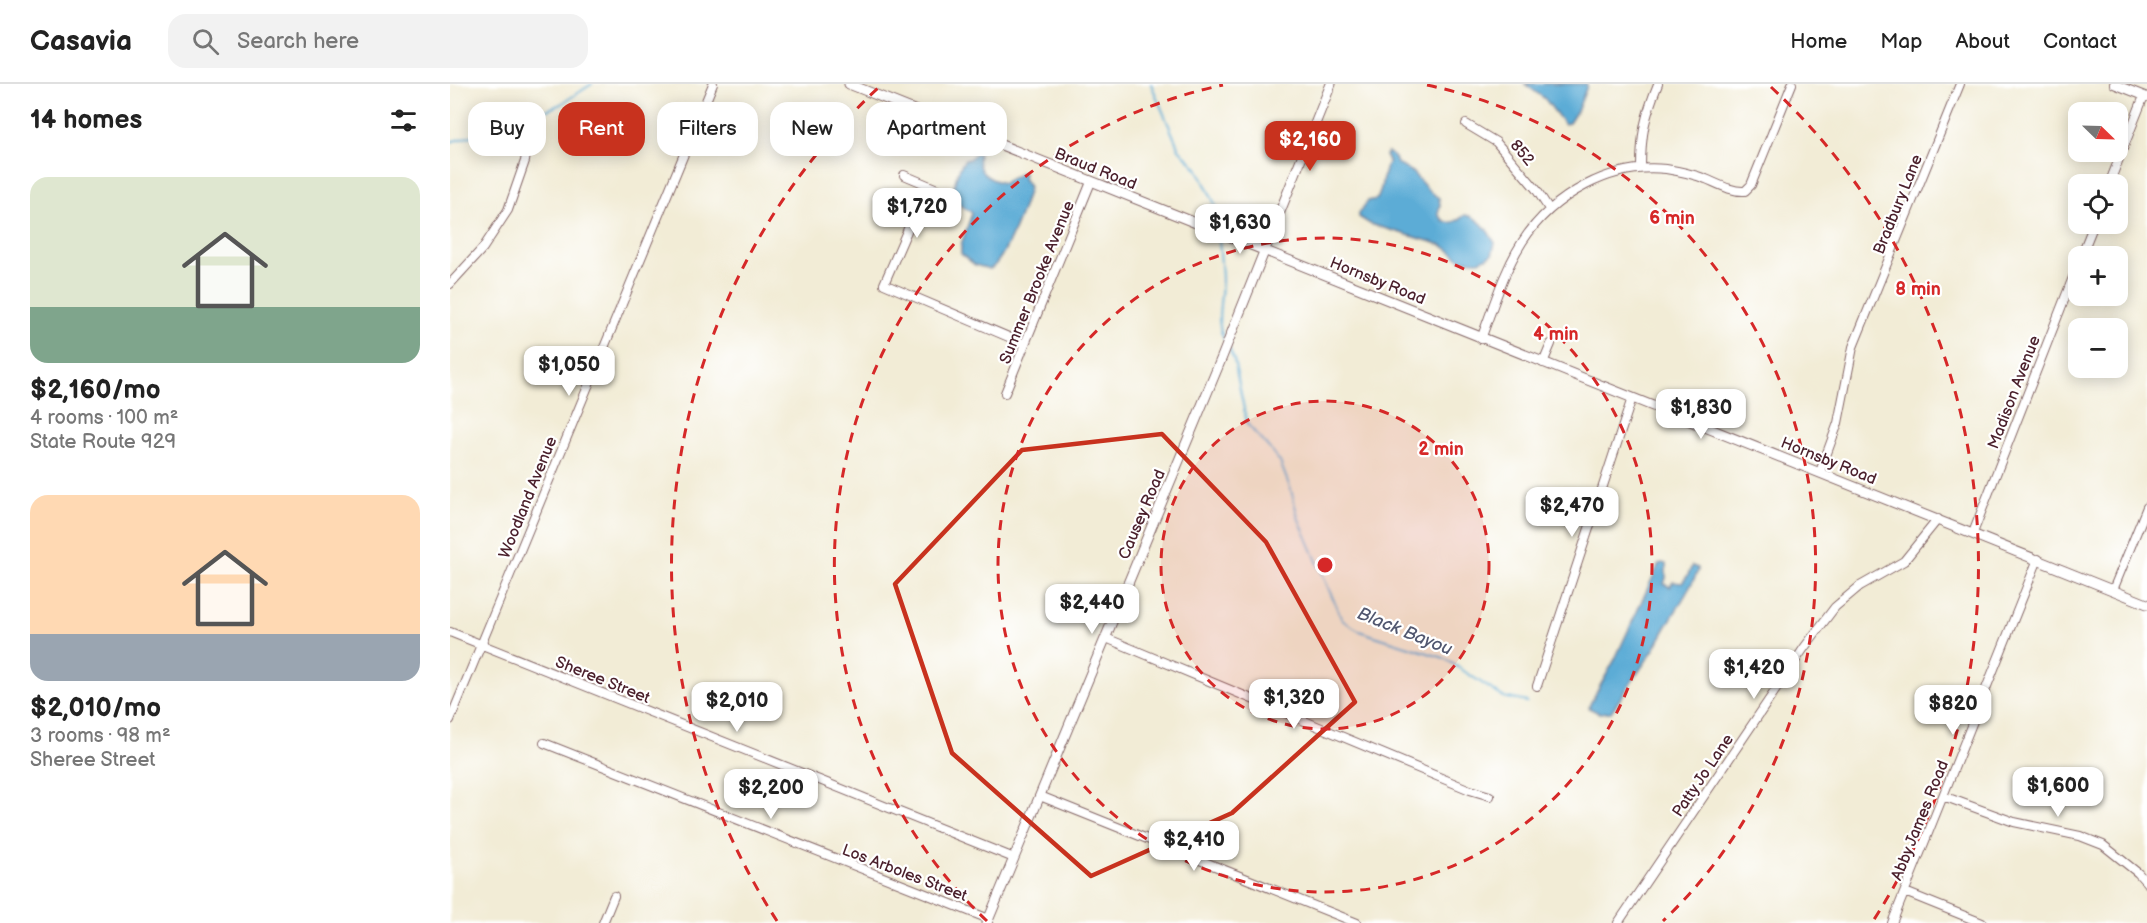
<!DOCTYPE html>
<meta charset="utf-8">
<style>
body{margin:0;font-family:"Balsamiq Sans",sans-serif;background:#f2f2f2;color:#222;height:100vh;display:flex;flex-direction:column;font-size:22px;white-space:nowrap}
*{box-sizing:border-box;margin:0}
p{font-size:20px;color:#767676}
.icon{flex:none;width:33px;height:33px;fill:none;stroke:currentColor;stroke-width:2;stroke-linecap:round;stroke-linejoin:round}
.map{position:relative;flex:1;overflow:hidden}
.panel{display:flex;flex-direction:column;background:#fff;width:450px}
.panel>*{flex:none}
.banner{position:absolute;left:18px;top:18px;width:570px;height:54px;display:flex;gap:12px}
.needle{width:39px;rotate:113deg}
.tools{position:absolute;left:1618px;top:18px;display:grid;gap:12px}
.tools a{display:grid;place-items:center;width:60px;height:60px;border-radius:12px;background:#fff;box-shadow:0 3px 15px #0003;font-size:30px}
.price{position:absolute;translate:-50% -51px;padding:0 14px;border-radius:12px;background:#fff;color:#222;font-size:20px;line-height:39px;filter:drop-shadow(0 2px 3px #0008)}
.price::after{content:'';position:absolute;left:50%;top:36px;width:18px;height:14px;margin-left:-9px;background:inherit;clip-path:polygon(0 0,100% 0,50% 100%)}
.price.active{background:#c8321e;color:#fff}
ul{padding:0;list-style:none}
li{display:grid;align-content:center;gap:12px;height:318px;padding:0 30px}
li span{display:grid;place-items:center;height:186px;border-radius:18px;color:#555}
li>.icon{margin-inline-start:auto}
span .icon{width:108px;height:108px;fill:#fffc;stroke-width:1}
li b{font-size:26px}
h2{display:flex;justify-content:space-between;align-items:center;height:72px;padding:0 30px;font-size:26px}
.pill{padding:0 21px;border-radius:18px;background:#fff;box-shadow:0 3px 15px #0003;font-size:21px;line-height:54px}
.pill.active{background:#c8321e;color:#fff}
header{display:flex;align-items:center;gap:36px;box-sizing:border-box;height:84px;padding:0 30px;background:#fff;border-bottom:2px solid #e0e0e0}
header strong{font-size:28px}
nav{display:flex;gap:33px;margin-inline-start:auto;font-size:21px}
.search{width:420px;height:54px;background:#f2f2f2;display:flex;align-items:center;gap:15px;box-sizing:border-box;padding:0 21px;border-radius:18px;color:#767676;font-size:22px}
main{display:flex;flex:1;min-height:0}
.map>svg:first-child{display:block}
.water{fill:#5cacd6;stroke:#536680;stroke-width:1.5}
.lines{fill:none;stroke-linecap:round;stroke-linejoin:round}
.stream{stroke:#5cacd6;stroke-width:2}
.minor-casing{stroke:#856767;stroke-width:10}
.tertiary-casing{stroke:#856767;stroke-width:11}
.minor{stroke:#fff;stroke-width:8}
.tertiary{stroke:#fff;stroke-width:9}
.marked{fill:none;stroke:#c8321e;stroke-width:4.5;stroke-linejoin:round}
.ring{fill:none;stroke:#d62828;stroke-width:3;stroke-dasharray:10 8}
.labels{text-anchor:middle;stroke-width:4.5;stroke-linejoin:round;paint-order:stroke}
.street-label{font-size:16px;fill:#4a1f2b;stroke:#fff}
.water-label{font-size:18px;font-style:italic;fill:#51576f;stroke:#fff}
.centre{fill:#d62828;stroke:#fff;stroke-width:3}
.ring-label{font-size:18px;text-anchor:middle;font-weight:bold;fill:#d62828;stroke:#fff;stroke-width:4.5;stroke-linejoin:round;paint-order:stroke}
</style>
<header>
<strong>Casavia</strong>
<div class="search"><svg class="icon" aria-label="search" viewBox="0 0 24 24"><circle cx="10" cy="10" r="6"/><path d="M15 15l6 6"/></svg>Search here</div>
<nav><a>Home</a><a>Map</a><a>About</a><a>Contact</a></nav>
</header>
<main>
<section class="panel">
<h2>14 homes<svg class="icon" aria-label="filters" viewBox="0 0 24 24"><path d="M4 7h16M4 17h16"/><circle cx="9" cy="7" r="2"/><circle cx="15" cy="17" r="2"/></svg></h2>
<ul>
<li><span style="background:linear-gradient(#dfe7d0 70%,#7fa58c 0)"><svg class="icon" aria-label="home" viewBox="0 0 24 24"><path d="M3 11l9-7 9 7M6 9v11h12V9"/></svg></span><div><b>$2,160/mo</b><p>4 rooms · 100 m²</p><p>State Route 929</p></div></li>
<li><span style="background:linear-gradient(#ffd9b3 75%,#9aa5b1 0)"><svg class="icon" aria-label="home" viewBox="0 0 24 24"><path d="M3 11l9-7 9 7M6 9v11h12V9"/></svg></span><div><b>$2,010/mo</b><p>3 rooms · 98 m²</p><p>Sheree Street</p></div></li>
</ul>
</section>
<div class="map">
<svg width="1697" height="839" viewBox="0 0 1697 839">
<rect width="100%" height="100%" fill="#fff"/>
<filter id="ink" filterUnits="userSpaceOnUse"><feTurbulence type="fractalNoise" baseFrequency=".0167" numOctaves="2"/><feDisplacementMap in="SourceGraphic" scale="12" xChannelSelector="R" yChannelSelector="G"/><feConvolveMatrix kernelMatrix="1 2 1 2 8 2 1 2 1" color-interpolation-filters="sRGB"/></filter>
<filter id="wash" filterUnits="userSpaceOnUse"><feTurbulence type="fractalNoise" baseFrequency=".008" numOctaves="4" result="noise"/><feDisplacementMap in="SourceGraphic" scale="24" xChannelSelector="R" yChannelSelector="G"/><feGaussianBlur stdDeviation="1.35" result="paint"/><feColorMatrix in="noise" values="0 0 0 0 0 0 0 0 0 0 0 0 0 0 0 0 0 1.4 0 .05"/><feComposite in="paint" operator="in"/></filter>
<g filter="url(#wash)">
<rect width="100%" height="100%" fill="#f2ecd6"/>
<path class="water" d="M1075,0H1137V2L1128,25L1119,39L1114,40L1095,15Z
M938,68L945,74L947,80L962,88L980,108L989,114L990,121L988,130C996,143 1005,139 1015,131C1031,134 1037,146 1045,159L1042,171L1029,177L1012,176L992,161L920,140L909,133V129L918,117L927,115C934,104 931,87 939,78L935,72Z
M526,69L529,70C525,88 539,96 554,99C559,93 565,94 571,88L574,89L573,94L579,103C575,120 555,177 540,185L525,181L511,170V161L522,129C517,125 509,122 506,117C499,109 509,82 515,76L519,75Z
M1212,479L1216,480V494L1214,500L1220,503L1223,498L1232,499L1238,491L1242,482L1248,484V487C1236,514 1217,538 1205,564L1161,628L1149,629L1139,624L1140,620L1165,575L1209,480Z"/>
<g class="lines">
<path class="stream" d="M701,0L729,65L747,84L769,128V144
M0,58L42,46L97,26L111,20L142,0
M769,150C769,166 772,181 772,197C772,217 764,238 775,257
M779,264L784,276L797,340L819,364L830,378L841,406L848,433L892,536L912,548L994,574L1053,613L1077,618"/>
</g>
</g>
<g filter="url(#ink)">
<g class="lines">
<defs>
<path id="minor" d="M1664,0L1697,13
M1016,40L1046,58L1086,105L1099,125
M1191,84C1191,50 1195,32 1208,0
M454,91L492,107
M1659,100L1694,12
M477,101L434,200L575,260
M1631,172L1644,140
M0,200L33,164L58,126L75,77L78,58L76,50
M1031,255C1056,188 1068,136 1136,101C1161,88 1188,82 1216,85C1229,87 1243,90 1256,95C1268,100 1282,108 1295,107L1301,101L1342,0
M1093,279L1101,260
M555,309L641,98
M1370,388L1388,339L1403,263L1510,0
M1523,449L1629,178
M1663,506L1697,423
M0,548L564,774
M656,554L1020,706L1040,712
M1087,602L1182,314
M0,636L263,0
M94,659L539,835
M590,712L907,839
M1493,712L1564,738L1630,752L1653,761L1688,789L1697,799
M1455,808L1532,839
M153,839L164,812
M1168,839L1354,564L1385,523L1410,502L1454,477L1488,435
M1442,839L1588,475"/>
<path id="tertiary" d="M399,0L1697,520
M537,839L772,273L881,0"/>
</defs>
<use href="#minor" class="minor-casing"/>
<use href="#tertiary" class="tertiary-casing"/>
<use href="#minor" class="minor"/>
<use href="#tertiary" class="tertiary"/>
</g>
</g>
<path class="marked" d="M712,350L816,458L905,618L782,729L641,792L502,669L445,500L572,366Z"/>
<circle cx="875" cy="481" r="164" fill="#d62828" fill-opacity=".12"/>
<g class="ring">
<circle cx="875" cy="481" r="164"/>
<circle cx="875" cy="481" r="327"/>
<path d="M537 837A491 491 0 0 1 773 1M977 1A491 491 0 0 1 1213 837"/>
<path d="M327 837A654 654 0 0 1 429 3M1321 3A654 654 0 0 1 1423 837"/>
</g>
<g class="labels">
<g class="street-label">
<text transform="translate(1073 68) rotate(50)" y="6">852</text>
<text transform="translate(646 84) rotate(22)" y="6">Braud Road</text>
<text transform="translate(1447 120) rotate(-68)" y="6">Bradbury Lane</text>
<text transform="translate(928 196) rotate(22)" y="6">Hornsby Road</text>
<text transform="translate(586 198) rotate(-68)" y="6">Summer Brooke Avenue</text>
<text transform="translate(1563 308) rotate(-69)" y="6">Madison Avenue</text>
<text transform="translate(1379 376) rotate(22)" y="6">Hornsby Road</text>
<text transform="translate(77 413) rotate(-68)" y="6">Woodland Avenue</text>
<text transform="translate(691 430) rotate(-67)" y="6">Causey Road</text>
<text transform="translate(153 595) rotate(22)" y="6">Sheree Street</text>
<text transform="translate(1252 691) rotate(-56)" y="6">Patty Jo Lane</text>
<text transform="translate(1469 736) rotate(-68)" y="6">Abby James Road</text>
<text transform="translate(455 788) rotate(21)" y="6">Los Arboles Street</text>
</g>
<g class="water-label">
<text transform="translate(955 547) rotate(22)" y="6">Black Bayou</text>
</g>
</g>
<circle cx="875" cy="481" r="9" class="centre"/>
<g class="ring-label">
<text x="1222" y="140">6 min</text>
<text x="1468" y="211">8 min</text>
<text x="1106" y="256">4 min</text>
<text x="991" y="371">2 min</text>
</g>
</svg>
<div class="tools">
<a><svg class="needle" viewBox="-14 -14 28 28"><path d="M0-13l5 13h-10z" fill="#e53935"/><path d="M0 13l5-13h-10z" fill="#767676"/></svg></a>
<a><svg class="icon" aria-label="locate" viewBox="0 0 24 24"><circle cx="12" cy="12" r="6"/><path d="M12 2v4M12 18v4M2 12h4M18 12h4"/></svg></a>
<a>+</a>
<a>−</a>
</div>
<b class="price active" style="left:860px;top:88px">$2,160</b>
<b class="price" style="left:467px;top:155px">$1,720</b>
<b class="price" style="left:790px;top:171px">$1,630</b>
<b class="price" style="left:119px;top:313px">$1,050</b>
<b class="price" style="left:1251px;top:356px">$1,830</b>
<b class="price" style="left:1122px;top:454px">$2,470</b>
<b class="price" style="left:642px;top:551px">$2,440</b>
<b class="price" style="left:1304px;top:616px">$1,420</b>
<b class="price" style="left:844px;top:646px">$1,320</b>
<b class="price" style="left:287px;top:649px">$2,010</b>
<b class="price" style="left:1503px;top:652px">$820</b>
<b class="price" style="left:1608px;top:734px">$1,600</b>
<b class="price" style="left:321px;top:736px">$2,200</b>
<b class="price" style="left:744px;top:788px">$2,410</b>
<div class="banner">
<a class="pill">Buy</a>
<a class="pill active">Rent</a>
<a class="pill">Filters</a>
<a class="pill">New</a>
<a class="pill">Apartment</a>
</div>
</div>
</main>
